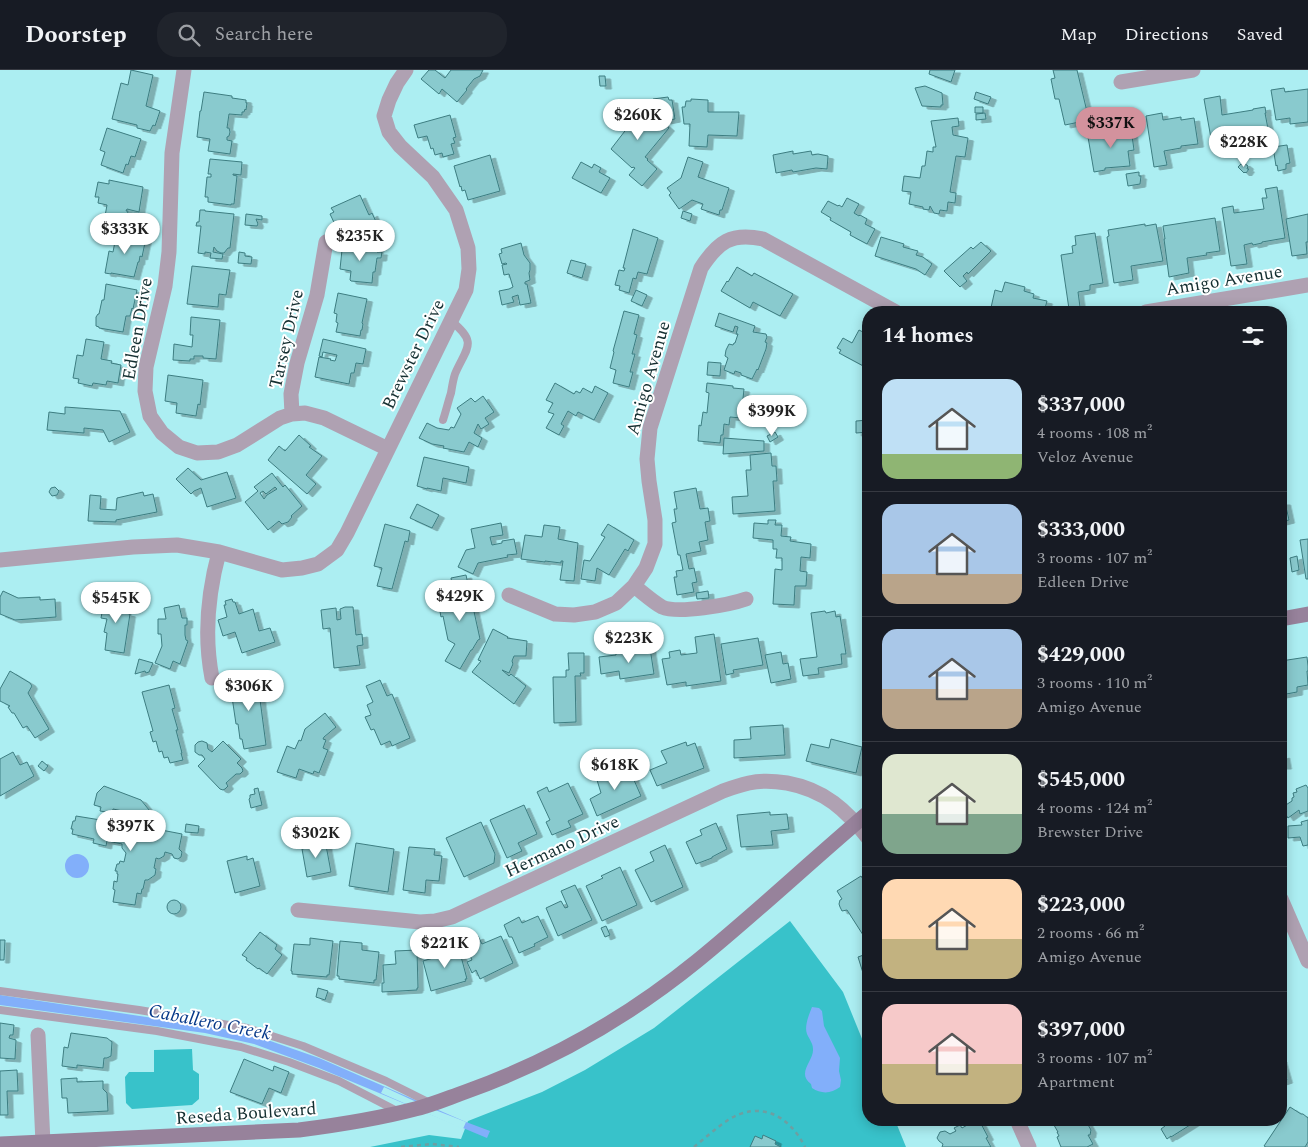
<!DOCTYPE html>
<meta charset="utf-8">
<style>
body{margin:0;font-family:Spectral,serif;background:#20242c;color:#f1f3f6;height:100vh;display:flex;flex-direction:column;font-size:19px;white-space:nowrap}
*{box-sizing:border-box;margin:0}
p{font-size:16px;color:#9ea1a6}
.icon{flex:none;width:28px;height:28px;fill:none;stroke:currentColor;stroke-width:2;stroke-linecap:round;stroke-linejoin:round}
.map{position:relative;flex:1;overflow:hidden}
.panel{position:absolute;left:862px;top:236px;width:425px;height:820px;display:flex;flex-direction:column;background:#171b24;border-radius:20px;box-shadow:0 2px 12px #0003}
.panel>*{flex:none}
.price{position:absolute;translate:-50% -42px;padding:0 11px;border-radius:18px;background:#fff;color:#222;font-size:16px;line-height:32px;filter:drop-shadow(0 1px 2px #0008)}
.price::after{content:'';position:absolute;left:50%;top:30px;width:15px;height:11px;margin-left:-8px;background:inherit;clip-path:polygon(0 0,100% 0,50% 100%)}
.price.selected{background:#d3929d;color:#111}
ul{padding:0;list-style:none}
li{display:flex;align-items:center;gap:15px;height:125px;padding:0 20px}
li+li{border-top:1px solid #363941}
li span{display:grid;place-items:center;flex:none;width:140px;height:100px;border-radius:15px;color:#555}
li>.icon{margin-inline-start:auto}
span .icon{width:60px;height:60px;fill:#fffc;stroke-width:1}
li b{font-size:21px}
h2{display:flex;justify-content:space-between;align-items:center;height:60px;padding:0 20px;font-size:21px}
header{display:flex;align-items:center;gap:30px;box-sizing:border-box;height:70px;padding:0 25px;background:#171b24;border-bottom:1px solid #363941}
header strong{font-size:24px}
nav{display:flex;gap:28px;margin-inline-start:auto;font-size:18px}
.search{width:350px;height:45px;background:#20242c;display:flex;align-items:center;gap:12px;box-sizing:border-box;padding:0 18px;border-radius:20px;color:#9ea1a6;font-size:19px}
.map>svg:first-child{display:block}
.green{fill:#38c2ca}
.water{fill:#82affa}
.pier{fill:#aceef2}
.building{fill:#89cace;stroke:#3d7d81;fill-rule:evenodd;filter:url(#shadow)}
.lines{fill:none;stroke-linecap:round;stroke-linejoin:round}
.path{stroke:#6d9fa2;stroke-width:2.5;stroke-dasharray:4 4;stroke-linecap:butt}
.service{stroke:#afa1b2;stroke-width:8}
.minor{stroke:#afa1b2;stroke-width:15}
.secondary{stroke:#97829b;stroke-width:15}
.labels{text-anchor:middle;stroke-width:4;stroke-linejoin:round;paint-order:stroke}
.street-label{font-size:18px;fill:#142f31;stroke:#fff}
.water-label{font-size:19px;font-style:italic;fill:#073989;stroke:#fff}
</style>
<header>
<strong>Doorstep</strong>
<div class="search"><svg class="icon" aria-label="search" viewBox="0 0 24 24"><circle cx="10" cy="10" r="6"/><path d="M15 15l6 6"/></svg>Search here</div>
<nav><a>Map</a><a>Directions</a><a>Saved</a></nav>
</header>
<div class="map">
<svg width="1308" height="1077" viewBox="0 0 1308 1077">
<defs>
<filter id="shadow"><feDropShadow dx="5.5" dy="3" stdDeviation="0" flood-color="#0004"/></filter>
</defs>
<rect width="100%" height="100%" fill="#aceef2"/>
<path class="green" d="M790,851L843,922L869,986V1050H895L906,1077H370L429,1065L461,1069L468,1051L542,1022L585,1000L654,958Z
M192,979L193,1000L199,1004V1029L192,1035L132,1039L126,1033L125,1007L129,1002H154V980Z"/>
<path class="water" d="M65 796a12 12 0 1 1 24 0a12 12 0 1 1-24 0Z
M0,925L213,957L253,965L319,988L466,1052L490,1061L487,1068L319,998L254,974L205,963L0,935Z
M812,937L819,938L822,941L824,956L840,988L839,1001L841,1010L840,1017C831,1024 821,1024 812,1018L811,1014C796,1003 814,991 813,979C813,973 809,969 807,964C804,956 809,945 812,937Z"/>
<path class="pier" d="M384,1017L425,1036L466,1052L463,1059L381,1023Z"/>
<path class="building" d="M131,0L153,5L146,36L160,41L155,56L153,55L150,61L137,58V55L112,49L121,13L128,15Z
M429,0H435L445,8L451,0H483L480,6L474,9L466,19L467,20L457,32L442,19L439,24L421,9Z
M930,0H955L951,12L929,4Z
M1053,0H1077L1089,50L1065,55L1059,29H1055L1051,9L1055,8Z
M599,6H605L606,16H600Z
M925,16L942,23L943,35H941V37L922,36L915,18Z
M1284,18L1285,22L1308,19V52L1290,54V48L1276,50L1271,20Z
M204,22L232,26V28L246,30V33H247L246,40L245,39L244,42H242V45L229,44L227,58H229L230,62L229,66L227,67V70L232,71L230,84L208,81L210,69L197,67L200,41H201Z
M976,22L991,27L988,34L974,29Z
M1220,26L1222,45L1253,40V39L1265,37L1266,43H1265L1272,80L1258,82L1257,73L1236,76L1235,70L1212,74L1204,29Z
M668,27L669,30H672L675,49L665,51L663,37L655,38L653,29Z
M691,29L708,30V42H739L737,66L708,65L707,77L689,76L690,54H684L682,37H685L686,31H691Z
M622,31L637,44L640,40L647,46L652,45L654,47V50L656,47L669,58L645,87L648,89L647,90L657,99L642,116L629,105L635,98L633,97L632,98L611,79L628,57L612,44Z
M975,37H983V43H975Z
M985,43L986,49L976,50V44Z
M1162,43L1163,50L1181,47V50L1194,48L1198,74L1181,76V78L1164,81L1167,95L1154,97L1146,46Z
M450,45L456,67L453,68L455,73L451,74L454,84L443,87L442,83L435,85L433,78L431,79L427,66L418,68L414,55Z
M958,48L959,56L952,57L953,65L968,68L965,87L956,86L950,122L956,123L955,133L948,132L947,141L940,140L939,144L934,143L930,136L929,140L923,139V137L909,134L911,122L902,121L904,106L920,108L922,96H925L927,81L933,82V77H936L931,51Z
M107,58L141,69L135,87L131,86L128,95L126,94L123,103L101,95L105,82L100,80Z
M1125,58V59L1131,58L1134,80L1128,81L1130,96L1105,98V100L1094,102L1088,67L1112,63L1111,60Z
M1287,75L1290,93L1286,94V99L1278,101L1277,95L1276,96L1273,77Z
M793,81V84L811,81L812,85L818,84L828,86L827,99L816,98L793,102L792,100L776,103L773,85Z
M490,85L500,121L468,130L465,120L462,121L461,116L460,117L454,96Z
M688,87L703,92L698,107L729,118L722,140H720L719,145L701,139L703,134L692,130L679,139L669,125L671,123L667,118L681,108Z
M210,89L242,92L241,105L233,104V105L237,106L234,134H231V135L208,132V127H205L207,107H211V104H208Z
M581,92L592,98L594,94L601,98L599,102L610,108L601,123L572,108Z
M1244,93L1248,96L1247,99H1249L1246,103L1245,102L1244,103L1238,97L1241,94H1243Z
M1139,102V106H1141L1140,114L1128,116L1126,104Z
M109,110L143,117L139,142L127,139L126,141H128L127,148H125V150L105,146L107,135L98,133L99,127H95L98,112L109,114Z
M1277,117L1285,168L1262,172V173L1253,175L1252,173L1244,175L1247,194L1231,196L1222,138L1233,136L1234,143L1264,139L1262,128H1267L1265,119Z
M360,125L369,145L372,143L378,156L360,165L355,155L339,163L330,144L334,142L331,138Z
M847,128L859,134L854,143L859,146L860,145L867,149L865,154L875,159L867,174L850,165L851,162L830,150L831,148L821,142L828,131L838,136L839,135L842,137Z
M200,140H205V141L234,144L230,178H228L224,183H221L217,181L214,177L213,182L223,184L222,189L210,188L211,183L205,182V184L198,183L201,156H196L197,152H199Z
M683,141L692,144L690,151L681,148Z
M246,144L262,146V150L256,149L258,154L257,156L245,155Z
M1308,144V172H1306L1307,184L1292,186L1286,149Z
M1215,148L1220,181L1206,183L1207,185L1187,188L1189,203L1169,207L1164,169H1165L1163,156Z
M1145,154V156L1156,154L1163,191L1131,196L1133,210L1114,213L1107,167L1109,166L1108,160Z
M633,159L658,168L647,204L638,202L636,209L633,208L629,223L619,220L620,216L615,215L619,200L624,201L625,198H623Z
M117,161L146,168L142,187L140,186L139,192H138L134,207L111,203V204L105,203L109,181L113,182Z
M1095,163L1103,213L1090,215V220L1078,222L1080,237L1069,239L1061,185L1073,183L1072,176L1076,175L1075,166Z
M881,167L904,174L903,177L918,181L916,185L923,187L932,194L925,205L916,199L875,186Z
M981,172L991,181L968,204L967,202L963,206L967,211L960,217L944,201L971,177L973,179Z
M521,173L524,185L530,193V200L529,203L530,210L525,212V214H527L531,233L520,235L518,225L512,227L514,232L502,235L499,221L509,219L513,217L509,204L504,205L502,195L507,194L506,193L502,194L499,184L502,183L501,179Z
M346,174L378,178L377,182H382L381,188H377L375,202H373L372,213L351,211L350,210L351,201L340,199L342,180L344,175Z
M239,182L245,183V186L252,187L251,194L238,193Z
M571,190L586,194L582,208L567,203Z
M192,196L230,200L226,225L219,224L218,237L187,234Z
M737,197L752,206L754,203L793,224L780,246L753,232L750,238L721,221L727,211L728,212Z
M1005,212L1025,217L1024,221L1034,224L1033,228L1047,231L1044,242H1009L1002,241L1001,242H990L995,220L1002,222Z
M106,214L137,220L133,239L132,238L130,246H126L123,262L99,258V257L96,256V247L98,244H99L102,230H104Z
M636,220L647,225L642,236L631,231Z
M338,223L367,229L362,253L363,254L362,260H361L360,266L336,262L338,253L336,252L337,244L334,243Z
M624,241L639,245L634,264L637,265L632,284H635L630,302H633L629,317L613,313L616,300L610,298L614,282L613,281Z
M719,243L755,256L753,262L766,264L767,267L765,272L767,273L766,279L758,300L757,299L752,309L741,305V303L735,301L734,304L724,300L728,288L725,286L726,280L729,274L733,275L734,273H735L738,264H736L738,257L735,256L733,262L715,256Z
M191,247L220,250L216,289L203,288V286H194V289H190V291L173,290L174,274L192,277L193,265H190Z
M859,260L869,265V299L839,283L841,280L837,278L843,268L852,273Z
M86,269L104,272L101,289L112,291L111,293L121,295L118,313L107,311L106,315L93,313L92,316L78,313L79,309L73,308L77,285L83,286Z
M323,269L366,279L363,294L356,293L354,303H351L349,314L315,307L319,287L331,289L330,290L335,291L337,285L323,282L322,287L319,286Z
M708,292L721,293L720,306L707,305Z
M168,305L203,310L200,335L198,334L196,346L176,343L177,333L165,331Z
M555,313L574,324L576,321L580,323L583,318L592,323L595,316L608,323L594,350L578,342L576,346L568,341L561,354L564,356L559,365L546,358L554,344L548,342L553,333L546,330Z
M707,313L733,316V318L744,319L741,348L730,347L729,355L724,354L723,365H721L720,373L698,371L699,355L701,356L703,342L707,343L709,323L706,322Z
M483,326L494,342L485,348L489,354L481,359L478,354L474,363L482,368L478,377L469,372L464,382L443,378L444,376L432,374L419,368L427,353L437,358L449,360L451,357L454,358L461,344L457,338L471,328L475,332Z
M65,337L120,341L130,362L109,372L103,360L84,358V363L47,360L49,342L65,344Z
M869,350V362L856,363V351Z
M775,362L778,367L770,372L767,366Z
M299,365L311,376L309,377L322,386L306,405L316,414L307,424L268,390L279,376L285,381Z
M866,367H869V390H867Z
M724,368L764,371V381L723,384Z
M771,383L772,396H776L777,411H773L775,441L733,444L732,427L748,426L746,400H751L750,385Z
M424,387L469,397L466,413L443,408L441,421L427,418V419L417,416Z
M188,398L201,410L227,402L236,428L207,437L201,418L194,421L191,424L176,409Z
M272,403L283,417L285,415L302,436L291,446L292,447L288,452L282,454L279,451L268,460L245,432L258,421L254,417ZM275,417L277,419L267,425L264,429L260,423L263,421L266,424Z
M55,417L59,421L57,425L52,426L49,422L51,418Z
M696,418L700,439L708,438L710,451L705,452L708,470L699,472L701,481L686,484L689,499L694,498L697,512L692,513L694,522L677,525L674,507H677L676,501L683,500L680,485H678L672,453L676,452L674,439H677L674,422Z
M143,422L144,426L153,424L157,442L116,450V452L88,451L90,425L101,426L100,439L116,440L117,428Z
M1281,432H1285L1289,450L1281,452Z
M417,434L439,445L432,458L410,448Z
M768,450H776L775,455H782L781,466L791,467L790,471L811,474L810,488L801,487L800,501L807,502L806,516H795L794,535L773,534L775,499L782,500V488H776L777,479H773V470L753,468L754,453L768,454Z
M501,453L503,465L490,467L492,475L502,473V471L514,469L517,484L507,485L508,487L478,493L473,504L458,497L466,480L475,478L471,459Z
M385,454L410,461L408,472L405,471L392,519L377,516L382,498L374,496Z
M608,454L634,470L628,481L625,479L609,505L597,498L595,511L581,509L584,490L590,491L605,467L601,465Z
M544,455L560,457L558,469L578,473L574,511L560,510L563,491H561V493L545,491V492L521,489L525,465L542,467Z
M1308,469V509H1306L1300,470Z
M1297,486L1299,500L1292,502L1290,488Z
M466,505L480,569L478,570L472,580H471L460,599L445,591L455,574L448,570L443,546L441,547L439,536L449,534L446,521L453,520L451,508Z
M3,521L18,528L40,527V530L55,529L56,547L15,550L0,544V527Z
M708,521L709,528L697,529L696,523Z
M120,523L127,533L125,543L130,544L124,583L105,580L107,563L104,562L107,549L101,548L104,532L107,533Z
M232,529L233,532H235L239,544L253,539L259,561L270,558L275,572L242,583L235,562L223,566L218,550L227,547L224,535H226L225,531Z
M179,535L182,548H187V555H185V565L186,570L188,571L180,594L173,591L170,599L155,593L162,576L161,564H158V549H166L164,538Z
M345,537H353L356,565L362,564L363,575L357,576L360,595L334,598L330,558L323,559L321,540L336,538L337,550L341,549L340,539Z
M825,541L826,543L835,541L836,547L840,546L846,584H841L842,594L818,598L819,604L803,606L800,589L817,587L811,543Z
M493,559L508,567L507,568L527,571L526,586H514L512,591L513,594L509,603L502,600L509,606L511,604L526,616L514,634L472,602L481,591L478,590Z
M714,564L721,611L686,616V612L667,615L662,589L670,588L669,582L680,580L681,585L697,583L695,567Z
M758,568L763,595L733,600L734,603L726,605L721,574Z
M650,578L654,604L620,609L619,601L601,604L599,587L616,585V583Z
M781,582L783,594L788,593L791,609L771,613L765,585Z
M568,583H584V603H580L581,606H575L576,652L554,653L553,607H566V600H569Z
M1307,587L1308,596V601H1307L1308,615L1297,617V622L1281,625V591Z
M139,589L153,593L149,602L146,603L145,601L135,604Z
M10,601L30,613L32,616L28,623L49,659L35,668L27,656L23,658L14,643H12L8,637L10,636L0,631V619Z
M254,606L257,622H259L266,675L244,679L242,669H240L238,654H236L232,627L235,626L232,609Z
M380,610L387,626L392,624L410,668L392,676L390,671L381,675L374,659L371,660L365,647L371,645L367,635L373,632L366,616Z
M169,615L175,638L172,639L178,660H176L182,683H181L183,690L170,693L168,687L164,688L162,681L159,682L156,671L153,672L150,662L153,661L142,622Z
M325,643L336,657L324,667L323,669L326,670L323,678L328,680L319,703L314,701L313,704L299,699L296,708L277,702L287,676L295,679L299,670L301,671L305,659Z
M783,655L785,685L734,688V670L751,669L750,657Z
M831,669L862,677L856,703L806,691L811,674L829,678Z
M202,671L207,673L208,679L212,682L223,671L241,689L237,693L242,698L243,701L240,704H236L226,713L228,716L225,719L223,720L220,719L198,696L205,689L202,685H199L195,682V675L198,672Z
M686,672L687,676L695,673L704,698L657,716L650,700L667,693L661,681Z
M13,682L20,695L27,692L34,706L0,726V689Z
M1284,685L1286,696H1281V686Z
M42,691L48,696L44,701L38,696Z
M625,697L627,702L630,701L641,726L597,746L590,729L601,723L597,710Z
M568,713L583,744L568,751L571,757L552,765L546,752L550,750L537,722L547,717L549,722Z
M1306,715L1308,718V741L1300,744L1299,740L1288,748L1281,738L1292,731V728L1294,727L1293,723L1297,722L1296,719Z
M104,716L141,730L158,751L150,757L142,754L140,755L132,743L113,739L112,743L100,741L101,737L94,735L97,723Z
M258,718L262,735L251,738L249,729L250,728V725L255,724L254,719Z
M524,735L537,764L518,773L522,781L507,788L490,750Z
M770,742V745L787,744L789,759L771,761L773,775L741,777L737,745Z
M76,746L113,752V754L144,760L145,757L151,758L182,764L179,779L182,782L181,787L178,789L174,788L172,784L165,782L164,786L159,789L156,788L154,798L156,799L155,805L148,810H145L143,819H142L141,824L137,823L135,835L113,832L115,820L113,819L114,811L117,812L118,804H117V801H115L117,794H119L120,791L124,792L126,783L122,778V774L107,771L106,776L93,773L94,769L72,764L73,759H71L73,751H75Z
M1308,750V775L1303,776L1300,767L1288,768V756L1302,755L1301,752Z
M481,752L495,784L494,793L464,807L446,768Z
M716,753L727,779L712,787V788L696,794L686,772L702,765L700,760Z
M186,754L199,756L198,763L185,762Z
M325,770L331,802L307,807L302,779L307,778L306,774Z
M356,773L394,779L388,822L349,816Z
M665,775L683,817L651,832L635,800L654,791L650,782Z
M409,777L435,779L434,785L442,786L439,811L426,810L425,823L403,820Z
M247,786V790L253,788L260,816L235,823L227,791Z
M620,797L637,835L602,851L586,816L603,808L601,806Z
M861,806L869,819V866L865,868L847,840L842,841L840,837L839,834L840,830L842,829L837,821Z
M575,815L592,850L558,866L546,838L561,831L565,838L568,837L561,821Z
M167 837a7 7 0 1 1 14 0a7 7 0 1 1-14 0Z
M538,846L548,867L534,874L535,876L519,883L512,867H509L504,855L519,847L522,853Z
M606,856L610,865L605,867L601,858Z
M260,862L277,875L275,879L282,885L267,904L259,898L258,899L246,890L247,888L242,885Z
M478,866L482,874L501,866L513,893L480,909L476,900L472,903L467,892L472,890L463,872Z
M310,868L333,871L329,905H327V907L292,904V901H291L294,874L310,875Z
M0,870H5L4,890H0Z
M340,871L362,873V880L379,882L376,910H374V913L339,909V906H337Z
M458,875L467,909H465L466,911L431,921L423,891L440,886L438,880Z
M417,880L418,918H417V920L382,922V913H384L383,895L396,894L395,881Z
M869,883V922L858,887Z
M318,918L328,921L325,930L316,927Z
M0,953L14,955L13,965H10L9,968L16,970L15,989L0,988Z
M71,963L107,968L112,972L111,986L107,988H104L103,998L77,995V998L62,996L64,977L68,978Z
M244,989L273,1001L274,996L289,1002L281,1023L269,1018L262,1034L230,1022Z
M1281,989L1287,1010L1281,1012Z
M17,1000L18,1021H7L8,1045H0V1001Z
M77,1008V1012L103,1011V1019L107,1023L108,1041L68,1043L67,1028H62L61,1009Z
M1290,1037L1301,1044H1303L1308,1048V1072L1305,1077H1266L1264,1076Z
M976,1050H979L988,1067L986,1068L991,1077H942L943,1074L939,1071L937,1068L940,1062L945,1061L950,1064L956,1061L954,1058L960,1055L962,1058Z
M1051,1050H1082L1084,1054L1087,1053L1091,1060L1090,1065H1088L1093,1074L1087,1077H1061L1057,1067L1059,1066L1057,1062H1058Z
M1162,1050H1198L1171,1067V1066L1167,1069L1161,1059L1165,1056Z
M763,1065L776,1071L775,1074L781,1077H750L755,1066L762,1069Z"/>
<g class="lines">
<path class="path" d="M401,1077L432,1074L459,1077
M694,1077C705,1068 716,1058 728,1050C760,1030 789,1045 805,1077"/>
<path class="service" d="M443,350C446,341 448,332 451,323C452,317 453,310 455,304C466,278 479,273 451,251
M0,921L139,940L247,958L303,976L386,1011L430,1033
M0,940L157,961L241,977L289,992L339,1011L399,1042"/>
<path class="minor" d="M184,0L172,83L169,182L165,216L146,297L145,321L150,346L162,363L179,377L197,383L218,382L237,375L280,348L292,344L305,343L324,348L388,379
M1121,12L1193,0
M1146,242L1308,215
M292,344L291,324L297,293L317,225L326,172
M0,490L133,477L177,475L219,482L282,500L302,498L318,494L337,480L347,463L466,220L469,199L468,178L456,140L433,107L400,76L389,62L384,46L389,30L397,13L406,0
M634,516C642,522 653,532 662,537C678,544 729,535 746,529
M509,525L555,544L574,545L595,542L616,533L634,516L646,498L655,474V450L649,411L647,389L650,358L701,198C718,172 731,162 763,169L896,242
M212,608C204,567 208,523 219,482
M1281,829L1308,891
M298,840L420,852L435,851L452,847L723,721C731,718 740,715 749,713C762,710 775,711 787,713C825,720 846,740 869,769
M38,965L43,1073
M1017,1050L1029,1077"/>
<path class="secondary" d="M1281,549L1308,544
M0,1074L299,1060C338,1055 377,1049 415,1039C432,1035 448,1028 465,1022C549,992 628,947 697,891C756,843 811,791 869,742"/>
</g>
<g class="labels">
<g class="street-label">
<text transform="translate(1224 210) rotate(-9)" y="6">Amigo Avenue</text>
<text transform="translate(137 259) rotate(-80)" y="6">Edleen Drive</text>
<text transform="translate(286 269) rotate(-77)" y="6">Tarsey Drive</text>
<text transform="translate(413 284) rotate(-64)" y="6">Brewster Drive</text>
<text transform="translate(648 308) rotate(-74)" y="6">Amigo Avenue</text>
<text transform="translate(562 776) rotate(-25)" y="6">Hermano Drive</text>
<text transform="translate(246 1043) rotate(-4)" y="6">Reseda Boulevard</text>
</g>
<g class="water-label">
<text transform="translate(210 951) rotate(11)" y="7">Caballero Creek</text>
</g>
</g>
</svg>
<b class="price" style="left:638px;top:71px">$260K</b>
<b class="price selected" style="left:1111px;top:79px">$337K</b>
<b class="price" style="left:1244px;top:98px">$228K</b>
<b class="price" style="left:125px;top:185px">$333K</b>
<b class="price" style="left:360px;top:192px">$235K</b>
<b class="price" style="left:772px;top:367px">$399K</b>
<b class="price" style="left:460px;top:552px">$429K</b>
<b class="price" style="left:116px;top:554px">$545K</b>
<b class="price" style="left:629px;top:594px">$223K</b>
<b class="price" style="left:249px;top:642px">$306K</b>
<b class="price" style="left:615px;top:721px">$618K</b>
<b class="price" style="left:131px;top:782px">$397K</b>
<b class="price" style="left:316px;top:789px">$302K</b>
<b class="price" style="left:445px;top:899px">$221K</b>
<section class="panel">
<h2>14 homes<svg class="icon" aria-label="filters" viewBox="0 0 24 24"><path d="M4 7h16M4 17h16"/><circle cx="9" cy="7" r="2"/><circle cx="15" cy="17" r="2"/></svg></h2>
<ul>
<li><span style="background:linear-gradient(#bfe0f5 75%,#8fb573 0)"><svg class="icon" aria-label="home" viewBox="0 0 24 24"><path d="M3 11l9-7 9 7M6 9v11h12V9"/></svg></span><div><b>$337,000</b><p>4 rooms · 108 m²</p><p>Veloz Avenue</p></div></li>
<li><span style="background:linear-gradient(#a9c7e8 70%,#b9a48a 0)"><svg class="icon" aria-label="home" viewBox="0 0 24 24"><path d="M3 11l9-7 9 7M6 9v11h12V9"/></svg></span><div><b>$333,000</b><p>3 rooms · 107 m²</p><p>Edleen Drive</p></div></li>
<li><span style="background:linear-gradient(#a9c7e8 60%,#b9a48a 0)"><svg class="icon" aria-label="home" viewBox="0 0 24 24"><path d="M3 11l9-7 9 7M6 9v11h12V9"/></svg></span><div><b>$429,000</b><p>3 rooms · 110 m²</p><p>Amigo Avenue</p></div></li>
<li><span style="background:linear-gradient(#dfe7d0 60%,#7fa58c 0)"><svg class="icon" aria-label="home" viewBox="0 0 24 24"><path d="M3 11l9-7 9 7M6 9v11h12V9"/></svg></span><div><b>$545,000</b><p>4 rooms · 124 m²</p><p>Brewster Drive</p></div></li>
<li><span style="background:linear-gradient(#ffd9b3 60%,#c2b280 0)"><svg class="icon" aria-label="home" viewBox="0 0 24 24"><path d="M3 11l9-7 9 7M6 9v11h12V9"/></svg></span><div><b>$223,000</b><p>2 rooms · 66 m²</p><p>Amigo Avenue</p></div></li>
<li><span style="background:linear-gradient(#f6c9c9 60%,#c2b280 0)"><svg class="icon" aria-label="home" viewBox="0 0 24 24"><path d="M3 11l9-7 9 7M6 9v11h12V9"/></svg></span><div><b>$397,000</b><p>3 rooms · 107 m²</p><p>Apartment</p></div></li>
</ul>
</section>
</div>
